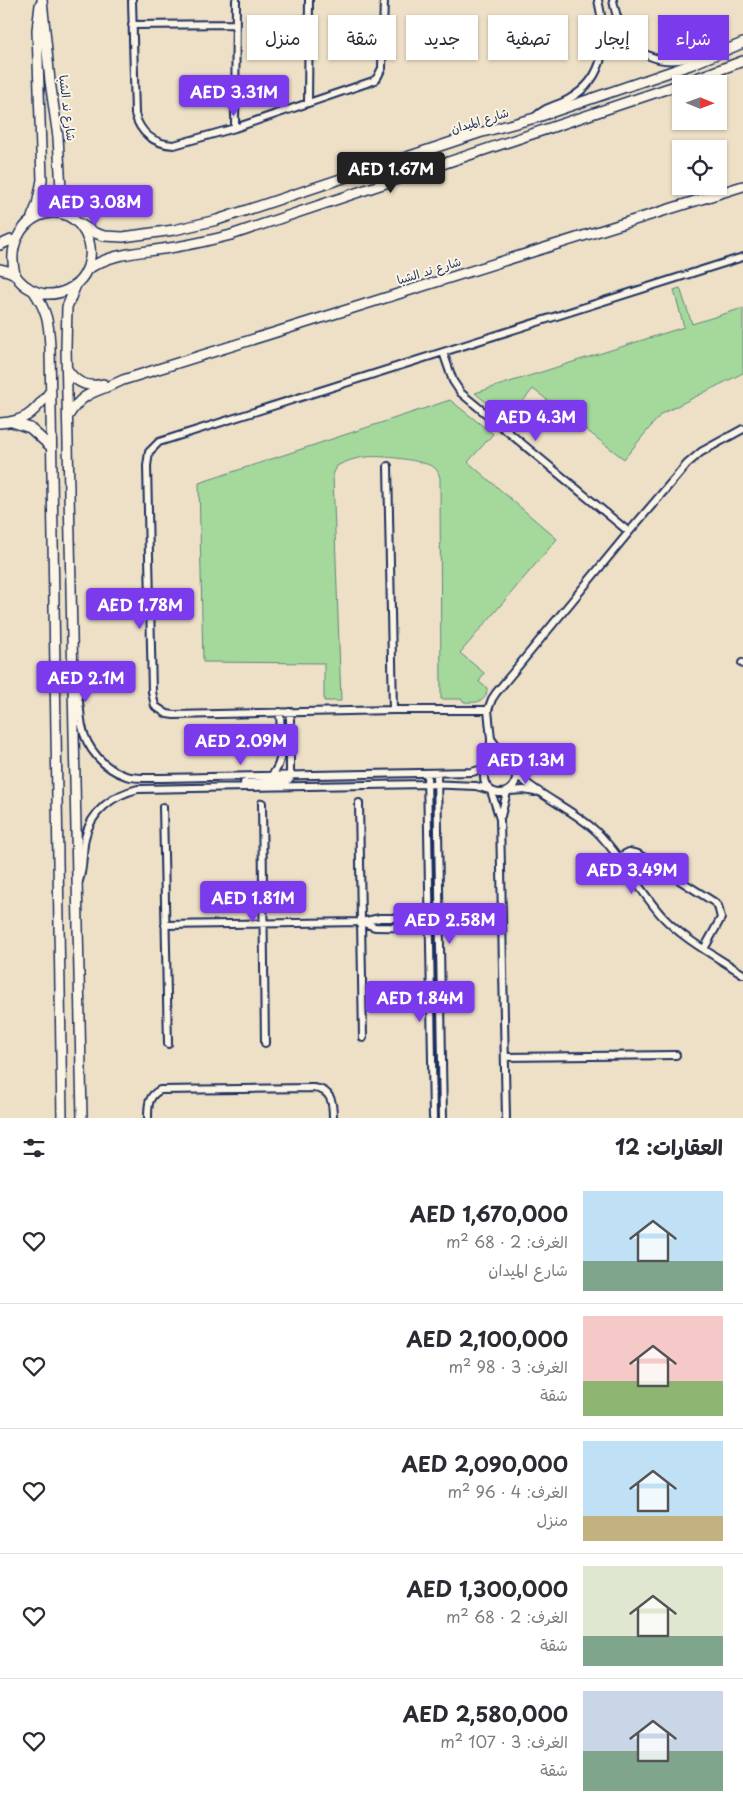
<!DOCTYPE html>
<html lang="ar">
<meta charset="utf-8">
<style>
body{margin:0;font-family:"Playpen Sans","Playpen Sans Arabic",sans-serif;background:#f7f7f7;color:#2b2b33;direction:rtl;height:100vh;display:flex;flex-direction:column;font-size:19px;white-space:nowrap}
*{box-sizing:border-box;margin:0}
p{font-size:16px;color:#7c7c81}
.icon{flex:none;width:28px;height:28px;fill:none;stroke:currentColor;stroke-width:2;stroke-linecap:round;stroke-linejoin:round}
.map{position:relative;height:1118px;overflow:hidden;direction:ltr}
.drawer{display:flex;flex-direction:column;background:#fff;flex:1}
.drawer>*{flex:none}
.hud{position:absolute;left:15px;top:15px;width:714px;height:45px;direction:rtl;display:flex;gap:10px}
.needle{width:32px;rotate:91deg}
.fabs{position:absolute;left:672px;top:75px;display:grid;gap:10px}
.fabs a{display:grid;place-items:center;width:55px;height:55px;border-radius:0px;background:#fff;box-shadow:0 1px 4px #0004;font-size:25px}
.price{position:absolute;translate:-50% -42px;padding:0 11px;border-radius:5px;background:#7c3aed;color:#fff;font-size:16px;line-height:32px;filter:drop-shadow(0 1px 2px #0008)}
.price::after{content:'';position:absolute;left:50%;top:30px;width:15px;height:11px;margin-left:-8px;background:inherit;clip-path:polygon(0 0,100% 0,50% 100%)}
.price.on{background:#222;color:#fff}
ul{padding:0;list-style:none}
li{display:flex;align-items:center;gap:15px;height:125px;padding:0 20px}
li+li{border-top:1px solid #e1e1e2}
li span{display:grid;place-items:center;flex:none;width:140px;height:100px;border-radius:0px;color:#555}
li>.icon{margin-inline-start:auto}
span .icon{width:60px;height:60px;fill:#fffc;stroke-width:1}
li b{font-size:21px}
h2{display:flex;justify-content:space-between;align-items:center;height:60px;padding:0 20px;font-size:21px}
.chip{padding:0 18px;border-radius:0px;background:#fff;box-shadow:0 1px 4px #0004;font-size:18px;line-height:45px}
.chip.on{background:#7c3aed;color:#fff}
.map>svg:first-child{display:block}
.green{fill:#a5d99b;stroke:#60847c}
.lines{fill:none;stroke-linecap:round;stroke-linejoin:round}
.street-casing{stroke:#1b2f5e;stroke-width:10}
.secondary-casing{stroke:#1b2f5e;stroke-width:12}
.street{stroke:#fcf5e5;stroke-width:6}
.secondary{stroke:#fcf5e5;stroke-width:9}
.labels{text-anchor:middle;stroke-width:4;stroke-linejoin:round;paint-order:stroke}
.street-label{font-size:12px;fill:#1b2f5e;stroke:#fcf5e5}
</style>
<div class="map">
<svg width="743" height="1118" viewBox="0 0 743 1118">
<rect width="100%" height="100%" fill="#ede0c7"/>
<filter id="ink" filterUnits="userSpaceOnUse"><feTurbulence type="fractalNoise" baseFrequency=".02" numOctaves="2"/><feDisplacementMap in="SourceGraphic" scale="10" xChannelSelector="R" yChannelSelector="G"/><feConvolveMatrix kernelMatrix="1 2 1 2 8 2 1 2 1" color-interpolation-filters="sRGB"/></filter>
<g filter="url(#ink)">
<path class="green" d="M680,288L692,324L743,308V373L661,414L624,459L533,389L507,420L475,393L684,327L674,290Z
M450,400L493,434L468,462L557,539L460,653L484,673L479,682L487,688C487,703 476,703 464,702L462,699H441L440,478C439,474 438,471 435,468C425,460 380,455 366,457C356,458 346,461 337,466L333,475L341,701H324V663L203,662L199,483Z"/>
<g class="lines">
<defs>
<path id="street" d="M132,0L135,114C140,133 154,144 174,145L235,128L373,81L377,78L382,68L384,0
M613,0C619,35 639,64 679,60C693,59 706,52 720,49
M132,25L236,24
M308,103L309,0
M535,117C544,107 557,106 569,99C608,77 607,39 598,0
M235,128L236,0
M743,257L159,442L149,452L147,466L152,692L155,706L167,714L174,715L393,710H488L492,699L496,693L629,532L687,464L701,452L743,429
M443,352L453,381L461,393L629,532
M388,466L393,710
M742,663L743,664
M74,684C81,698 79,711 82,726C86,748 104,769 126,776C137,779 149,778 161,778L472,772L486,768
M488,710L491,739L490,765
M492,740L508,762
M484 777a16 16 0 1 1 32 0a16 16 0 1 1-32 0Z
M427,773L433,1118
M437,773L443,1118
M516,774C540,797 573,809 597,832C622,857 639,890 662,916C683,939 717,957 743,974
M271,776C287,761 280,732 280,712
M244,783L286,781L290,779V712
M491,791L500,819L506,1118
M509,791L524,790L535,792
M262,803L265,1043
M359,803L363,1038
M163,807L168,1044
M501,816L507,792
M617,858L629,852L638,854L714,902L718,906L721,918L704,949
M79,881C84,866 82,852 85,838C91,811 113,795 138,789L427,784L476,786L490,790
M361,922L375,927L434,928
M165,925L361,922L380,918H439
M505,1057L676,1055
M148,1118C148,1105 148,1096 160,1090L314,1088C332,1090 333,1103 333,1118"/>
<path id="secondary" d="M42,0L50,81L58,137L61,190L70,217
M681,84L743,61
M32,217L37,205L42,180L37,30L40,5
M78,223L95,233L104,236L123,237L174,230L217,220L479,133L535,118L690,65L743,43
M0,245L11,240
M0,269C4,270 11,271 14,274C16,275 18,279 19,280C25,287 36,293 45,294C61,295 76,288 84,275C90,265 92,252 89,242C69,186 0,218 15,274
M87,270C111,252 141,253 169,248C190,245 211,240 231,235L681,84
M76,285L67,307L66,347L82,1118
M33,290C47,311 49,322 50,347L62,1118
M67,369C76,383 87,388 103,384
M68,416C85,389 97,393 123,380L743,186
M12,422L30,428L51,447
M0,423C28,421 33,412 50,392"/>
</defs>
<use href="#street" class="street-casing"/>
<use href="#secondary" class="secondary-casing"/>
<use href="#street" class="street"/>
<use href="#secondary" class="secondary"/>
</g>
</g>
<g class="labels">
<g class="street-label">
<text transform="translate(67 108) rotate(83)" y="4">شارع ند الشبا</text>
<text transform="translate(480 121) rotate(-17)" y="4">شارع الميدان</text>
<text transform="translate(429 271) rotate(-17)" y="4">شارع ند الشبا</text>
</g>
</g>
</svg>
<div class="fabs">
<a><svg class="needle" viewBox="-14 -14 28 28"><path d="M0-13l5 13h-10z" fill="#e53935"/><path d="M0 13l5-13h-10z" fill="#7c7c81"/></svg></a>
<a><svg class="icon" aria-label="locate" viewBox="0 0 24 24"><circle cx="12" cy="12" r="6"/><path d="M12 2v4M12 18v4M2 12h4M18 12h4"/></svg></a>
</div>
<b class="price" style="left:234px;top:117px">AED 3.31M</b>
<b class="price on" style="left:391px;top:194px">AED 1.67M</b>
<b class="price" style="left:95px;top:227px">AED 3.08M</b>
<b class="price" style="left:536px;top:442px">AED 4.3M</b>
<b class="price" style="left:140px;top:630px">AED 1.78M</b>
<b class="price" style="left:86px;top:703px">AED 2.1M</b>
<b class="price" style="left:241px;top:766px">AED 2.09M</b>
<b class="price" style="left:526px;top:785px">AED 1.3M</b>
<b class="price" style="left:632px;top:895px">AED 3.49M</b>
<b class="price" style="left:253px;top:923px">AED 1.81M</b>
<b class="price" style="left:450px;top:945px">AED 2.58M</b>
<b class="price" style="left:420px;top:1023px">AED 1.84M</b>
<div class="hud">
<a class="chip on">شراء</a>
<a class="chip">إيجار</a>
<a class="chip">تصفية</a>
<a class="chip">جديد</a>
<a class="chip">شقة</a>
<a class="chip">منزل</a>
</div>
</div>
<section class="drawer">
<h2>العقارات: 12<svg class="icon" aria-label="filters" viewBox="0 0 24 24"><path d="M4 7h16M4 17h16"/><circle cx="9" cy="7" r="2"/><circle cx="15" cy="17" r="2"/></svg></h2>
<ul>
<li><span style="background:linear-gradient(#bfe0f5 70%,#7fa58c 0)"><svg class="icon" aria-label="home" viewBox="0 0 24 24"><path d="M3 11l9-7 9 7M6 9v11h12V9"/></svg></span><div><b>AED 1,670,000</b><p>الغرف: 2 · 68 m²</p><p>شارع الميدان</p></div><svg class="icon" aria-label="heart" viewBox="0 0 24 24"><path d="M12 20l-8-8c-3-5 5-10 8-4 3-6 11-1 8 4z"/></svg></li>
<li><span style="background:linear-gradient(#f6c9c9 65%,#8fb573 0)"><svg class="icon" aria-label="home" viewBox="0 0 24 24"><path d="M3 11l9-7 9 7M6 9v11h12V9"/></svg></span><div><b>AED 2,100,000</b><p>الغرف: 3 · 98 m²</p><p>شقة</p></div><svg class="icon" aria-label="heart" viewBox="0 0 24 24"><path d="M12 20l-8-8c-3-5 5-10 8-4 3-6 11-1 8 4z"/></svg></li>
<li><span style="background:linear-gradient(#bfe0f5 75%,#c2b280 0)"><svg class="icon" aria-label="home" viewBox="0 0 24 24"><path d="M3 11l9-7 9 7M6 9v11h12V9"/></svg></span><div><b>AED 2,090,000</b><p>الغرف: 4 · 96 m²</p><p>منزل</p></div><svg class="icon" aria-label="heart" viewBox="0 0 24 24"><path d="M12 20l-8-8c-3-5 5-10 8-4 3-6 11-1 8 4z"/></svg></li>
<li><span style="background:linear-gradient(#dfe7d0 70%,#7fa58c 0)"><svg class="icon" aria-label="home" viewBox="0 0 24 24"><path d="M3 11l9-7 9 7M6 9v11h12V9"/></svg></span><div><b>AED 1,300,000</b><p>الغرف: 2 · 68 m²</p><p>شقة</p></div><svg class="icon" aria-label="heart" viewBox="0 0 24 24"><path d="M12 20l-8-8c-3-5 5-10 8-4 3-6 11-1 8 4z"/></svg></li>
<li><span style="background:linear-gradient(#c9d6e8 60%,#7fa58c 0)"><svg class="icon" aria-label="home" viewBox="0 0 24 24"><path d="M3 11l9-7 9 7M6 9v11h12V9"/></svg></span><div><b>AED 2,580,000</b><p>الغرف: 3 · 107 m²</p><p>شقة</p></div><svg class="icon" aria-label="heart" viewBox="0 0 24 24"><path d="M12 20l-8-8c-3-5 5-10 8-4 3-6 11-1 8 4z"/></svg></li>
</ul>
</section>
